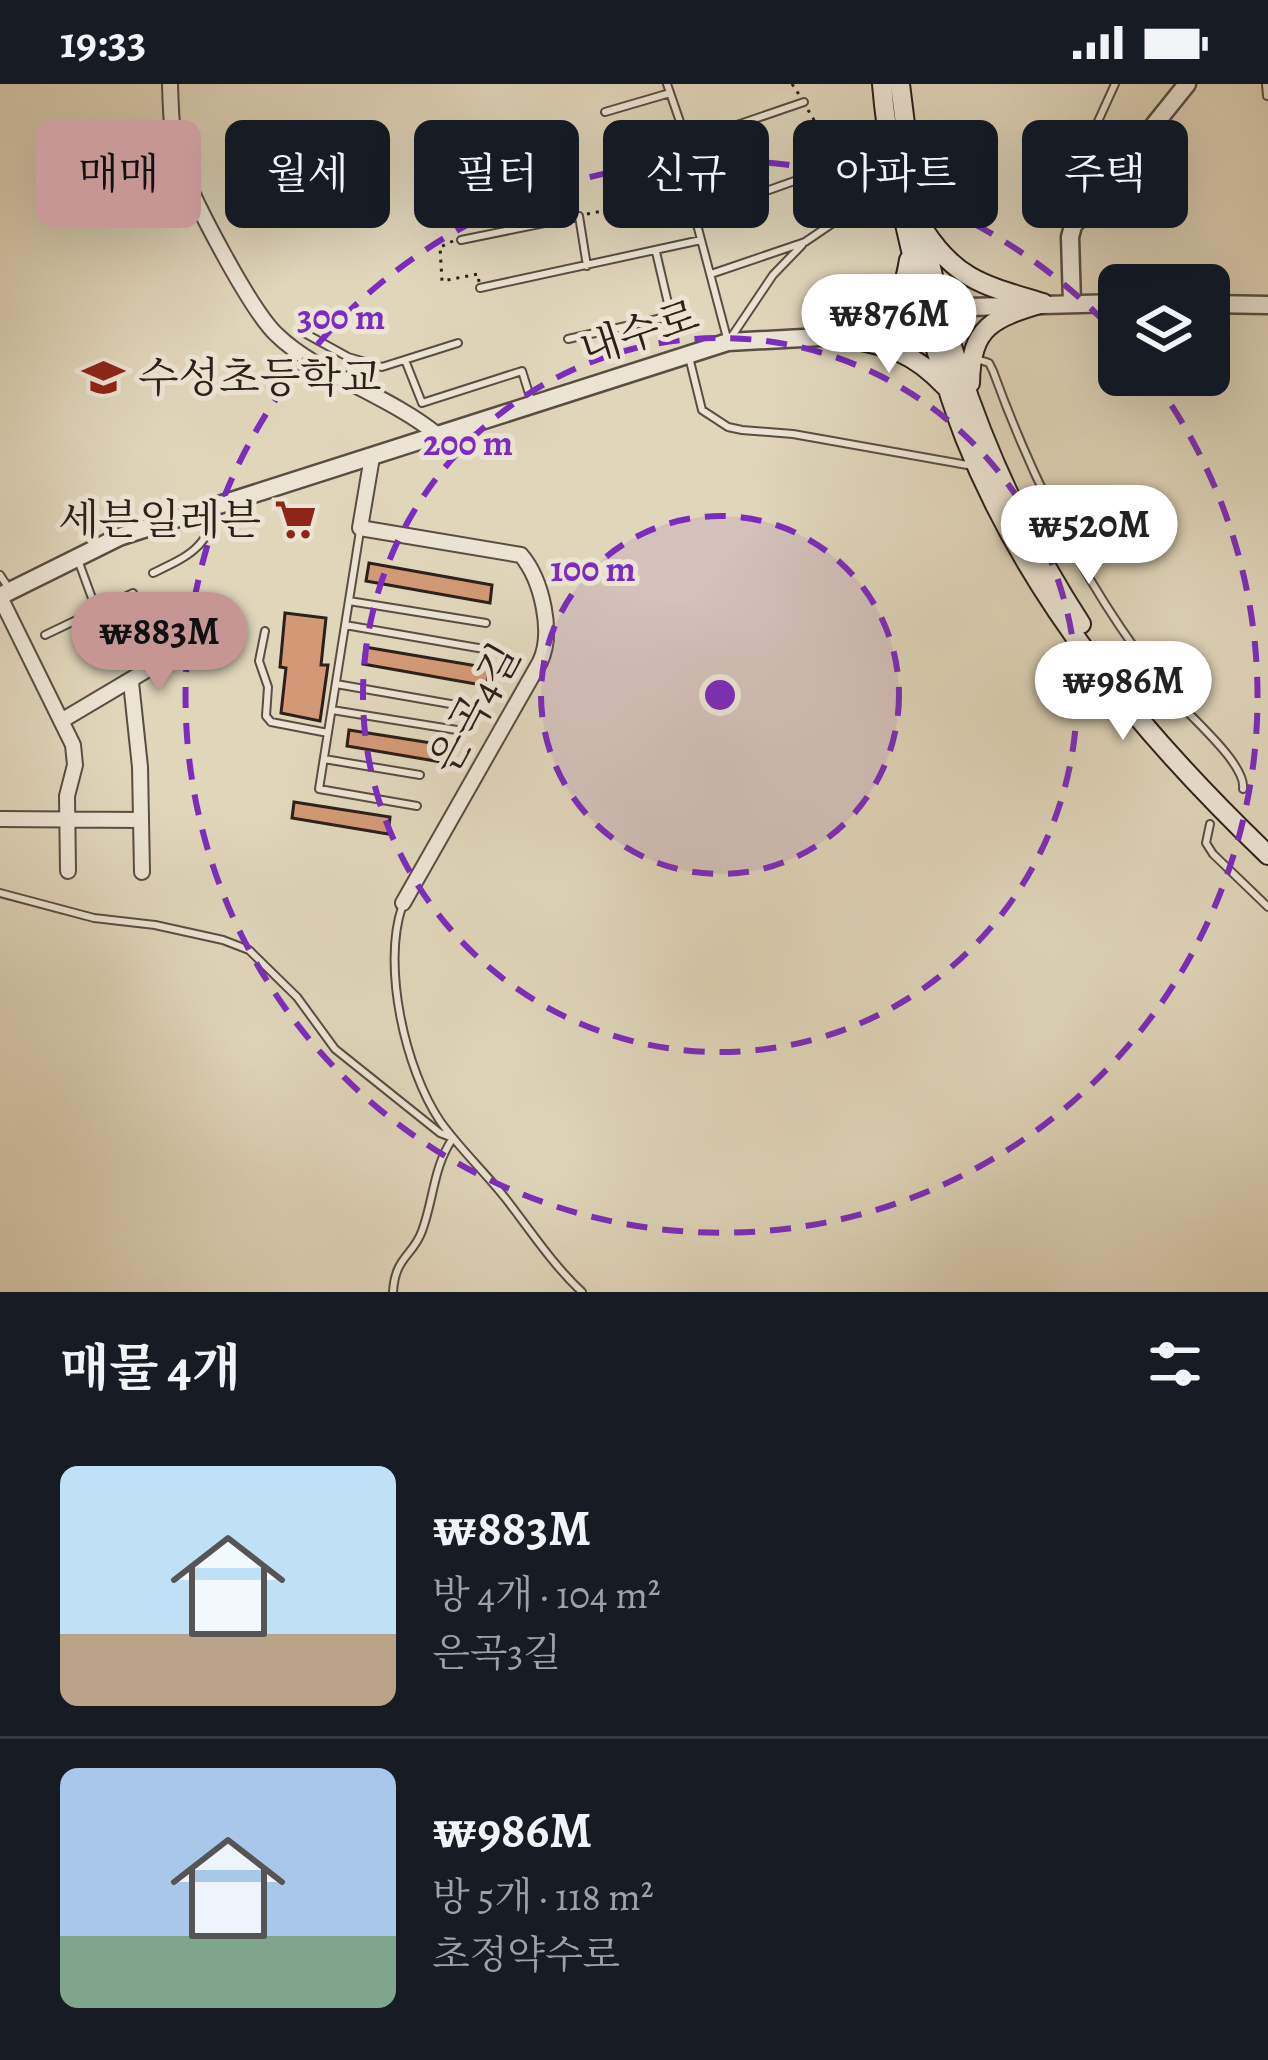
<!DOCTYPE html>
<html lang="ko">
<meta charset="utf-8">
<style>
body{margin:0;font-family:Alegreya,"Noto Serif KR",serif;background:#242831;color:#f1f3f6;height:100vh;display:flex;flex-direction:column;font-size:45px;white-space:nowrap}
*{box-sizing:border-box;margin:0}
p{font-size:39px;color:#9ea1a6}
.icon{flex:none;width:66px;height:66px;fill:none;stroke:currentColor;stroke-width:2;stroke-linecap:round;stroke-linejoin:round}
.map{position:relative;height:1208px;overflow:hidden}
.sheet{display:flex;flex-direction:column;background:#171b24;flex:1}
.sheet>*{flex:none}
.banner{position:absolute;left:36px;top:36px;width:1197px;height:108px;display:flex;gap:24px}
.buttons{position:absolute;left:1098px;top:180px;display:grid;gap:24px}
.buttons a{display:grid;place-items:center;width:132px;height:132px;border-radius:18px;background:#171b24;box-shadow:0 12px 48px #0002;font-size:60px}
.price{position:absolute;translate:-50% -102px;padding:0 27px;border-radius:42px;background:#fff;color:#222;font-size:39px;line-height:78px;filter:drop-shadow(0 3px 6px #0008)}
.price::after{content:'';position:absolute;left:50%;top:72px;width:36px;height:27px;margin-left:-18px;background:inherit;clip-path:polygon(0 0,100% 0,50% 100%)}
.price.on{background:#c59692;color:#111}
ul{padding:0;list-style:none}
li{display:flex;align-items:center;gap:36px;height:300px;padding:0 60px}
li+li{border-top:3px solid #363941}
li span{display:grid;place-items:center;flex:none;width:336px;height:240px;border-radius:18px;color:#555}
li>.icon{margin-inline-start:auto}
span .icon{width:144px;height:144px;fill:#fffc;stroke-width:1}
li b{font-size:51px}
h2{display:flex;justify-content:space-between;align-items:center;height:144px;padding:0 60px;font-size:51px}
.pill{padding:0 42px;border-radius:18px;background:#171b24;box-shadow:0 12px 48px #0002;font-size:42px;line-height:108px}
.pill.on{background:#c59692;color:#111}
.status{display:flex;justify-content:space-between;align-items:center;height:84px;padding:0 60px;background:#171b24;direction:ltr}
.status svg{height:33px;fill:currentColor}
.map>svg:first-child{display:block}
.building{fill:#d29976;stroke:#2c201a;stroke-width:3}
.lines{fill:none;stroke-linecap:round;stroke-linejoin:round}
.service-casing{stroke:#594e42;stroke-width:10}
.minor-casing{stroke:#594e42;stroke-width:18}
.tertiary-casing{stroke:#594e42;stroke-width:21}
.secondary-casing{stroke:#2c201a;stroke-width:22}
.path{stroke:#2c201a;stroke-width:3;stroke-dasharray:3 6;stroke-linecap:butt}
.service{stroke:#ebe4d2;stroke-width:6}
.minor{stroke:#ebe4d2;stroke-width:14}
.tertiary{stroke:#ebe4d2;stroke-width:16}
.secondary{stroke:#ebe4d2;stroke-width:18}
.ring{fill:none;stroke:#7b2cbf;stroke-width:6;stroke-dasharray:21 15}
.labels{text-anchor:middle;stroke-width:10;stroke-linejoin:round;paint-order:stroke}
.street-label{font-size:42px;fill:#2c201a;stroke:#ebe4d2}
.poi-label{font-size:42px;fill:#2c201a;stroke:#ebe4d2;text-anchor:start}
.centre{fill:#7b2cbf;stroke:#ebe4d2;stroke-width:6}
.ring-label{font-size:36px;text-anchor:middle;font-weight:bold;fill:#7b2cbf;stroke:#ebe4d2;stroke-width:10;stroke-linejoin:round;paint-order:stroke}
</style>
<div class="status"><b>19:33</b><svg viewBox="0 0 49 12"><path d="M0 12V9h3v3zM5 12V6h3v6zM10 12V3h3v9zM15 12V0h3v12zM26 1h20v11H26zM47 4h2v5h-2z"/></svg></div>
<div class="map">
<svg width="1268" height="1208" viewBox="0 0 1268 1208">
<rect width="100%" height="100%" fill="#e0d6ba"/>
<filter id="stains"><feTurbulence type="fractalNoise" baseFrequency=".00167" numOctaves="4"/><feColorMatrix values="0 0 0 0 .2 0 0 0 0 .09 0 0 0 0 .02 0 0 0 .5 -.17"/></filter>
<radialGradient id="worn" r=".72"><stop offset=".6" stop-color="#630" stop-opacity="0"/><stop offset="1" stop-color="#630" stop-opacity=".3"/></radialGradient>
<path class="building" d="M369,479L492,501L490,519L366,497Z
M285,529L326,534L321,581H328L320,637L281,629L286,584L280,583Z
M365,563L489,584L487,602L363,580Z
M349,646L444,661L441,678L347,662Z
M294,718L390,733L388,750L292,734Z"/>
<g class="lines">
<defs>
<path id="service" d="M667,0L687,58L685,95L727,254
M1266,0L1267,12
M605,28L670,9
M687,58L804,18
M696,132L842,80L858,122L805,158L711,190
M1071,139L1064,128V112L1115,0
M461,156L579,132L587,182
M480,204L701,156
M299,246L348,273L382,283L458,259
M568,255L671,232L656,168
M730,255L773,191L802,161
M689,273L702,326L728,343L742,346L793,350L973,382
M974,274L989,279L993,287C1034,400 1090,511 1166,605C1184,628 1247,679 1243,705
M405,276L422,319L522,287L531,316
M360,447L319,705L417,722
M78,476L96,525
M153,489C185,474 211,463 214,424
M0,491L8,503
M349,517L486,539
M345,541L484,565
M265,547L259,577L268,603L266,632L271,638L328,649
M45,551L133,509
M336,600L462,622
M332,626L457,646
M324,675L420,691
M1210,740L1206,759L1213,770L1268,823
M0,809L94,834L155,841L223,856L249,866L297,913L335,965L440,1049L453,1054
M402,823C382,882 405,985 440,1037C459,1064 485,1088 506,1115C530,1146 553,1181 582,1208
M393,1208C395,1173 413,1172 422,1147C434,1115 433,1083 453,1054"/>
<path id="minor" d="M170,0C171,28 171,56 181,82C194,118 251,227 277,251C316,289 389,312 435,349
M372,373L360,444L521,471C542,496 554,549 540,578L403,819
M0,513L73,661L75,681L67,712L68,787
M131,598L140,683L142,788
M61,637L231,536
M0,735L140,736"/>
<path id="tertiary" d="M1072,219L1070,153L1073,142L1187,0
M1209,220L1268,221
M0,512L119,453L728,258L876,250L969,223L1119,219"/>
<path id="secondary" d="M882,0C887,61 900,120 914,179C928,238 943,297 965,354C1029,516 1144,652 1268,771
M900,0C922,197 972,372 1081,540
M924,146C957,197 987,202 1043,219
M844,253C890,263 912,267 945,302
M844,253C887,233 901,226 909,176
M970,299C971,242 993,234 1043,219"/>
</defs>
<use href="#service" class="service-casing"/>
<use href="#minor" class="minor-casing"/>
<use href="#tertiary" class="tertiary-casing"/>
<use href="#secondary" class="secondary-casing"/>
<path class="path" d="M792,0L800,12
M808,26L837,74
M587,130L678,112
M453,157L440,163L442,197L478,190L479,198"/>
<use href="#service" class="service"/>
<use href="#minor" class="minor"/>
<use href="#tertiary" class="tertiary"/>
<use href="#secondary" class="secondary"/>
</g>
<circle cx="720" cy="611" r="179" fill="#7b2cbf" fill-opacity=".12"/>
<g class="ring">
<circle cx="720" cy="611" r="179"/>
<circle cx="720" cy="611" r="357"/>
<path d="M1151 292A536 536 0 1 1 1118 252"/>
</g>
<defs>
<symbol id="school-bare" viewBox="-9 -9 18 18"><path d="M0-5L7-2L0 1L-7-2ZM-4 1L0 2.5L4 1V4Q0 6-4 4Z" fill="#8f2418" stroke="#ebe4d2" stroke-width="2.5" paint-order="stroke"/></symbol>
<symbol id="supermarket-bare" viewBox="-9 -9 18 18"><path d="M-6-5.5h2.5l.6 2H6L4.5 2H-2.5L-4.4-4H-6ZM-1.5 3.2a1.3 1.3 0 1 0 .1 0ZM3 3.2a1.3 1.3 0 1 0 .1 0Z" fill="#8f2418" stroke="#ebe4d2" stroke-width="2.5" paint-order="stroke"/></symbol>
</defs>
<g fill-rule="evenodd">
<use href="#school-bare" x="74" y="264" width="59" height="59"/>
<use href="#supermarket-bare" x="266" y="406" width="59" height="59"/>
</g>
<g class="labels">
<g class="street-label">
<text transform="translate(639 248) rotate(-18)" y="15">내수로</text>
<text transform="translate(474 624) rotate(-61)" y="15">은곡4길</text>
</g>
<g class="poi-label">
<text x="138" y="308">수성초등학교</text>
<text x="261" y="450" text-anchor="end">세븐일레븐</text>
</g>
</g>
<circle cx="720" cy="611" r="18" class="centre"/>
<g class="ring-label">
<text x="341" y="245">300 m</text>
<text x="468" y="371">200 m</text>
<text x="593" y="497">100 m</text>
</g>
<rect width="100%" height="100%" filter="url(#stains)"/>
<rect width="100%" height="100%" fill="url(#worn)"/>
</svg>
<div class="buttons">
<a><svg class="icon" aria-label="layers" viewBox="0 0 24 24"><path d="M12 4l9 5-9 5-9-5zM3 14l9 5 9-5"/></svg></a>
</div>
<b class="price" style="left:889px;top:292px">₩876M</b>
<b class="price" style="left:1089px;top:503px">₩520M</b>
<b class="price on" style="left:159px;top:610px">₩883M</b>
<b class="price" style="left:1123px;top:659px">₩986M</b>
<div class="banner">
<a class="pill on">매매</a>
<a class="pill">월세</a>
<a class="pill">필터</a>
<a class="pill">신규</a>
<a class="pill">아파트</a>
<a class="pill">주택</a>
</div>
</div>
<section class="sheet">
<h2>매물 4개<svg class="icon" aria-label="filters" viewBox="0 0 24 24"><path d="M4 7h16M4 17h16"/><circle cx="9" cy="7" r="2"/><circle cx="15" cy="17" r="2"/></svg></h2>
<ul>
<li><span style="background:linear-gradient(#bfe0f5 70%,#b9a48a 0)"><svg class="icon" aria-label="home" viewBox="0 0 24 24"><path d="M3 11l9-7 9 7M6 9v11h12V9"/></svg></span><div><b>₩883M</b><p>방 4개 · 104 m²</p><p>은곡3길</p></div></li>
<li><span style="background:linear-gradient(#a9c7e8 70%,#7fa58c 0)"><svg class="icon" aria-label="home" viewBox="0 0 24 24"><path d="M3 11l9-7 9 7M6 9v11h12V9"/></svg></span><div><b>₩986M</b><p>방 5개 · 118 m²</p><p>초정약수로</p></div></li>
</ul>
</section>
